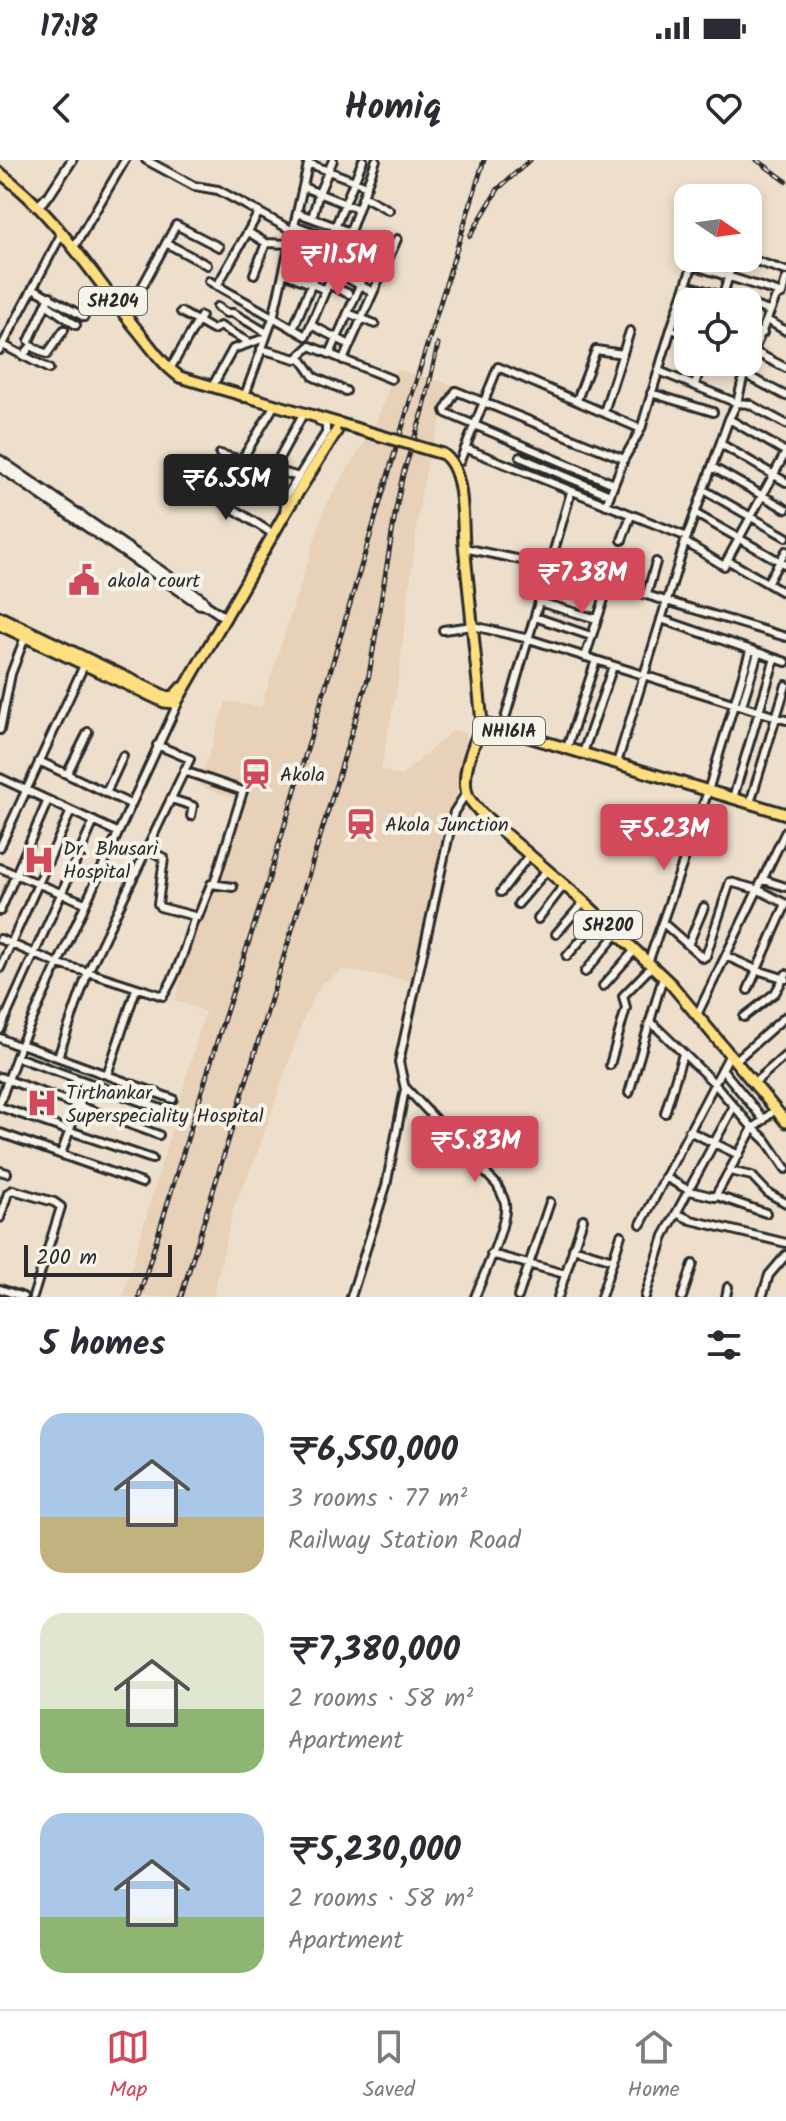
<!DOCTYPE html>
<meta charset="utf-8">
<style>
body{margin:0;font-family:Kalam,sans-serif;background:#f2f2f3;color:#2b2b33;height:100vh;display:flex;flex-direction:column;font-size:30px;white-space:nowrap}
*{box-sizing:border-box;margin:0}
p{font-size:26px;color:#7c7c81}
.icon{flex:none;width:44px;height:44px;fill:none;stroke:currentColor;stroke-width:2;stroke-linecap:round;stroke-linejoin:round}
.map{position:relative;height:1137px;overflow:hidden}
.side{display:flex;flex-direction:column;background:#fff;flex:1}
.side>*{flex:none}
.needle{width:52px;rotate:103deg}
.buttons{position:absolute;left:674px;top:24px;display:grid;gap:16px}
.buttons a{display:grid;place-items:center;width:88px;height:88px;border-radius:16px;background:#fff;box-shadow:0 4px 12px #0003;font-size:40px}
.scale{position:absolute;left:24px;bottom:20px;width:148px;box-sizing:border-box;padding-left:8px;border:4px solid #2b2b2b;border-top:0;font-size:22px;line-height:28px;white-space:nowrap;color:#2b2b2b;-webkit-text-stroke:6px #f7f3e8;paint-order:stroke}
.price{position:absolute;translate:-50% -68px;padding:0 18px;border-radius:8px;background:#d1495b;color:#fff;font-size:26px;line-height:52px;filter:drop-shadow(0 2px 4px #0008)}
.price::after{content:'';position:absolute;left:50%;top:48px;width:24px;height:18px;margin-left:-12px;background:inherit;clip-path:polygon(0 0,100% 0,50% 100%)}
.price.active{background:#222;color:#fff}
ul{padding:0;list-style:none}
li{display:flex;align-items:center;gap:24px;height:200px;padding:0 40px}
li span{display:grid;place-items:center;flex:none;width:224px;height:160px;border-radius:24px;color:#555}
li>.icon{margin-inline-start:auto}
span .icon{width:96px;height:96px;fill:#fffc;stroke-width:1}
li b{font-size:34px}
h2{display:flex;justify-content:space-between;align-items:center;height:96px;padding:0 40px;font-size:34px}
.status{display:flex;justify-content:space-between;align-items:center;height:56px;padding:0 40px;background:#fff;direction:ltr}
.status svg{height:22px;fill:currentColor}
header{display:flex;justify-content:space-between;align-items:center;height:104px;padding:0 40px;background:#fff;font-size:36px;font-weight:800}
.dock{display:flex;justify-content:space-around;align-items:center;height:112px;border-top:2px solid #e1e1e2;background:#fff;font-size:22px;color:#7c7c81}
.dock a{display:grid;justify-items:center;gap:4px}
.dock .active{color:#d1495b}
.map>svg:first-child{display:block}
.built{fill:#e7d1b8}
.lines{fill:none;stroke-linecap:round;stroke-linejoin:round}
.minor-casing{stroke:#2b2b2b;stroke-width:12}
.tertiary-casing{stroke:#2b2b2b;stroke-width:13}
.primary-casing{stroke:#2b2b2b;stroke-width:15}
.trunk-casing{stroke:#2b2b2b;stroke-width:15}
.minor{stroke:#f7f3e8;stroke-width:6}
.tertiary{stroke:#f7f3e8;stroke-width:7}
.primary{stroke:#fddf80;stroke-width:9}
.trunk{stroke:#fddf80;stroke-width:9}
.rail-casing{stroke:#2b2b2b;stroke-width:5}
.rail{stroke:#f7f3e8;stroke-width:2;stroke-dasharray:6;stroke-linecap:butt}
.trunk-bridge-casing{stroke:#2b2b2b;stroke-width:15;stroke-linecap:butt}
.trunk-bridge{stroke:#fddf80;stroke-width:9}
.labels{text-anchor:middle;stroke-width:8;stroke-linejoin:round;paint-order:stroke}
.shield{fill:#f7f3e8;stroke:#686764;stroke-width:2}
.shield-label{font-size:18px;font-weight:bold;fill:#2b2b2b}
.poi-label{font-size:20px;fill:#2b2b2b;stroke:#f7f3e8;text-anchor:start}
</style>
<div class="status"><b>17:18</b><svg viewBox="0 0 49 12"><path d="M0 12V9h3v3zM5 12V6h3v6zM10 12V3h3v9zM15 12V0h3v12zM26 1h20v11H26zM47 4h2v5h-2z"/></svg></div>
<header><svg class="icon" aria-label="back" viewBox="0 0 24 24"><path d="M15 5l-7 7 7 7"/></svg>Homiq<svg class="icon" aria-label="heart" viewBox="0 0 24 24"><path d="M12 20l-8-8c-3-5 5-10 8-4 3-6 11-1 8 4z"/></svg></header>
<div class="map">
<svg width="786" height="1137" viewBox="0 0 786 1137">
<rect width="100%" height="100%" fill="#eedfcc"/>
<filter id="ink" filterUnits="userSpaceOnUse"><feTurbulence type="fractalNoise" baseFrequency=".0125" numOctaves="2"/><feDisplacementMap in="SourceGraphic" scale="16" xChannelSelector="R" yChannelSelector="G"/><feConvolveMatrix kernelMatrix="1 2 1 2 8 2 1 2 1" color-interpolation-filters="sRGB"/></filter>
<g filter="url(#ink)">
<path class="built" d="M396,209L452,225L428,301L420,341L398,521L381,610L401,616L453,570L466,574L455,644L414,821L343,810L321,824L305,855L255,1000L234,1046L213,1137H123L205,852L175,840L236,639L199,626L226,541L261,547L326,344L375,265Z"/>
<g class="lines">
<defs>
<path id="minor" d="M146,0L194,26L218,30L293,71
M308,3L367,26
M303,27L358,49
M363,36L389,50
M298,53L350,72
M312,58L319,33L333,0
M294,65L332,79
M248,72L266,83L290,84
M347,80L388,99
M166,83L207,105
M73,89L125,0
M747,98L786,111
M692,105L780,133
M334,111L373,132
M284,113L326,130
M254,114L266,83
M209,121L306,176L347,80L376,0
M328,124L349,134
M687,125L741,142
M217,126L259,52
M33,128L84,157
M721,142L734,98
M46,144L76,165
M748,144L769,151
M217,147L226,153H233L267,173
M181,152L213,170L220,166L248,182
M348,153L375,164
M126,156L176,65L219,87
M767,160L786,171
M311,165L350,185
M293,169L363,0
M671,169L695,98
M748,169L763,173
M29,181L50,136
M3,185L49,209
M261,189L296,199L310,186L391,219
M0,190L62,73
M755,192L786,208
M330,194L374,93
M23,196L31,186L47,194L64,170
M300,197L314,217L346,231
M343,200L397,79
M170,209L201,156
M659,211L737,243L749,244L786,264
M744,214L786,236
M695,225L702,202
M212,227L233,189L265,178
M651,233L713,252
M244,238L273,158L309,0
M577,240L596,190L623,194
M604,252L630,171
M721,284L786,322
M465,288L687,377
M220,294L299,317
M520,297L610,335
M460,301L498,207L641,269L671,169L688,175
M712,307L786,349
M273,309L302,256
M614,324L446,253L445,250L456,231L624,299
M199,327L270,372
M704,330L786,377
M218,339L273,248
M606,345L624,299L641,269
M284,354L286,337L326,273V265L319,261
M696,354L786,405
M622,380L631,355
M685,382L724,406L786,292L729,259
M464,388L550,406L786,477
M727,400L786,434
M767,423L786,391
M647,434L656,402
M539,442L597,459
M535,457L591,476
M661,459L786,502
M443,470L473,466L529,479L786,560
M585,497L609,424
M742,545L758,493
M502,569L571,332
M0,570L11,514L25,477
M567,588L596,500
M583,593L613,506
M39,601L130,644
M617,603L685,382L729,259L737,243L744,214L776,137L782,134L786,119
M184,611L243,631L214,724
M67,614L88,572
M0,618L117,672
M106,633L123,596
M733,638L775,498
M171,639L193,646L191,656
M750,643L786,525
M0,687L86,501
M147,689L164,698L158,744L160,747L198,757L211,724L233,727
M0,708L85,743
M764,720L786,727
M501,732L529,695
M518,744L547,710
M0,751L48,640
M538,759L564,725
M663,763L703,798L706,796L730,722L759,730L786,744L748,830
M556,774L584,742
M0,779L58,804L88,812L190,599L157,585
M688,785L704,747
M567,796L600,758
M726,796L757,810L786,819
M648,803L708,631L750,491
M0,808L71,651
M585,812L617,774
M603,826L635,790
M697,855L786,671
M744,857L775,833L786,814
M650,861L714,923L751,966L755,967L776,949
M0,870L94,661
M0,878L20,887
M21,884L173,939
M17,897L164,950
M58,897L88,812L163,836C178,813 186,785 195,756
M735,901L786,856
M610,905L626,848L623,836L652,806
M722,909L764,960
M107,915L136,829
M0,917L159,975
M754,923L786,895
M405,927L497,1025C500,1031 504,1037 505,1044C508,1063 483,1116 475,1137
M629,933L663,817
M0,942L21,884L178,543
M0,947L152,999
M665,953L683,894
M752,967L766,980L786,1009
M689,971L739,995
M0,973L142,1023
M61,994L87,923
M0,1011L7,1013
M730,1011L752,1016L768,1033L786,1043
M665,1017L690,1031L715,1037L753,968
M717,1036L766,1053
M678,1054L691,1060L786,1083
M0,1058L8,1033L13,1030L54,1042L61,1047L33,1137
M641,1064L730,894
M573,1088L613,1100
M491,1094L565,1114
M0,1129L23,1137
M351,1137L386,1026L405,929L399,902L454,652L467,632
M518,1137L550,1042
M558,1137L583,1059
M601,1137L621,1075
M645,1137L664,1076L734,946
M682,1137L693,1104
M726,1137L728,1127
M762,1137L769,1115L786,1095"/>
<path id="tertiary" d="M39,45L50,34L72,0
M0,300L202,439L206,445
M0,307L199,444L206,445L226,458"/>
<path id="primary" d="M0,13C57,55 93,117 138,171C151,187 163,205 180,217L341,264
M482,563C475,583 458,617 469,638C472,643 477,648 481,653L584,742L671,824L786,962"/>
<path id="trunk" d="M464,384L482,563L786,654
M0,457L167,537L174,536L181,528
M0,465L164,542L176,543L290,345L341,264"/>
</defs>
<use href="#minor" class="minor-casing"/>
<use href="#tertiary" class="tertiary-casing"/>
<use href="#primary" class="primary-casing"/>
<use href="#trunk" class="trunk-casing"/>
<use href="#minor" class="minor"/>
<use href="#tertiary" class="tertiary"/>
<use href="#primary" class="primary"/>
<use href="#trunk" class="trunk"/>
<defs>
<path id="rail" d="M757,0L786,21
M470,76L498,29L530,0
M139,1137L223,862L267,725L410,241L484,0
M181,1137L369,515L396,349L403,314L423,252L438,184"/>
</defs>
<use href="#rail" class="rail-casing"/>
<use href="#rail" class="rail"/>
<defs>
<path id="trunk-bridge" d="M341,264L443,294C465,309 462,359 464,384"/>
</defs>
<use href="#trunk-bridge" class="trunk-bridge-casing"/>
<use href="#trunk-bridge" class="trunk-bridge"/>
</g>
</g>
<defs>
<symbol id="civic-bare" viewBox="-9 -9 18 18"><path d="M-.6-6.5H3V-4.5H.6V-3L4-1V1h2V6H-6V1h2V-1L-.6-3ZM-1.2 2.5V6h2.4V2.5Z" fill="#d1495b" stroke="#f7f3e8" stroke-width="2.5" paint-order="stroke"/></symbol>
<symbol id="station-bare" viewBox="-9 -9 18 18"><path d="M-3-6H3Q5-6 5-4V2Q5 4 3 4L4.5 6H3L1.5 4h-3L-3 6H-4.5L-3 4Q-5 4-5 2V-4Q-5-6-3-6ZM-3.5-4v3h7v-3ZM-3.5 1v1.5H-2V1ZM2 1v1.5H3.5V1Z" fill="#d1495b" stroke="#f7f3e8" stroke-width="2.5" paint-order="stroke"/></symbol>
<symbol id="hospital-bare" viewBox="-9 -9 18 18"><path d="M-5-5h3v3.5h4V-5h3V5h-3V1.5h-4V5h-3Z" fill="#d1495b" stroke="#f7f3e8" stroke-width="2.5" paint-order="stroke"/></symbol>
</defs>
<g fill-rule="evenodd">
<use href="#civic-bare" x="62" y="398" width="44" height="44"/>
<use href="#station-bare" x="234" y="592" width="44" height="44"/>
<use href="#station-bare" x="339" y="642" width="44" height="44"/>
<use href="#hospital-bare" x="17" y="678" width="44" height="44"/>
<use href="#hospital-bare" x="20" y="921" width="44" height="44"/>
</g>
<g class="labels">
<g class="shield">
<rect x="79" y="127" width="68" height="28" rx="6"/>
<rect x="473" y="557" width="72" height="28" rx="6"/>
<rect x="574" y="751" width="68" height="28" rx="6"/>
</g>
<g class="shield-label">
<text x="113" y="147">SH204</text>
<text x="509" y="577">NH161A</text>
<text x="608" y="771">SH200</text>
</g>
<g class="poi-label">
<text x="108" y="427">akola court</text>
<text x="280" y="621">Akola</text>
<text x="385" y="671">Akola Junction</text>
<text x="63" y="695">Dr. Bhusari<tspan x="63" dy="23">Hospital</tspan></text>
<text x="66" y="939">Tirthankar<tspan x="66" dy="23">Superspeciality Hospital</tspan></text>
</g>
</g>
</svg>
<div class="buttons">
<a><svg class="needle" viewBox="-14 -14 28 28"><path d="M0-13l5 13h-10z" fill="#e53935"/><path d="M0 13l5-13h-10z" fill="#7c7c81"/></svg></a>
<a><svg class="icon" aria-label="locate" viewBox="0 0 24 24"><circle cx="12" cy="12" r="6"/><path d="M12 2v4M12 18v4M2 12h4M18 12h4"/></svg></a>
</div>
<div class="scale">200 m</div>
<b class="price" style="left:338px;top:138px">₹11.5M</b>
<b class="price active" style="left:226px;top:362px">₹6.55M</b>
<b class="price" style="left:582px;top:456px">₹7.38M</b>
<b class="price" style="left:664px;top:712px">₹5.23M</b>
<b class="price" style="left:475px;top:1024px">₹5.83M</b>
</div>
<section class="side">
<h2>5 homes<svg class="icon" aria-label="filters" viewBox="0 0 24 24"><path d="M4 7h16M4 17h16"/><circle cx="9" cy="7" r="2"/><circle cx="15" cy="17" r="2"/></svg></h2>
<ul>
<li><span style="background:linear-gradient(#a9c7e8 65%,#c2b280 0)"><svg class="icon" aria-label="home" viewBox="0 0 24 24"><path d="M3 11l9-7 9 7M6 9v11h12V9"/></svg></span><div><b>₹6,550,000</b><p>3 rooms · 77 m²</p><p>Railway Station Road</p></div></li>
<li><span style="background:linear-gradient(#dfe7d0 60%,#8fb573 0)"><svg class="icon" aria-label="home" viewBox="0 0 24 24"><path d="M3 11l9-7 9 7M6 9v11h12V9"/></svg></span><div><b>₹7,380,000</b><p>2 rooms · 58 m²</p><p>Apartment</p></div></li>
<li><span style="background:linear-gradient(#a9c7e8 65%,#8fb573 0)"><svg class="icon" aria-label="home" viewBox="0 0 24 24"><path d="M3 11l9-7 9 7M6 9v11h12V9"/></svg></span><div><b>₹5,230,000</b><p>2 rooms · 58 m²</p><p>Apartment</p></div></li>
</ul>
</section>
<nav class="dock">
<a class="active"><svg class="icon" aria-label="map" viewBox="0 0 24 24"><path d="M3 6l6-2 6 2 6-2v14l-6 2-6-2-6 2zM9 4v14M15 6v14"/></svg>Map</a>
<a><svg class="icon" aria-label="saved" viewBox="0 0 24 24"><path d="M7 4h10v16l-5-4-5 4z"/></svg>Saved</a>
<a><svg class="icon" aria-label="home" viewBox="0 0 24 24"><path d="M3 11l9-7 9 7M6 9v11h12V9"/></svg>Home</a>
</nav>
